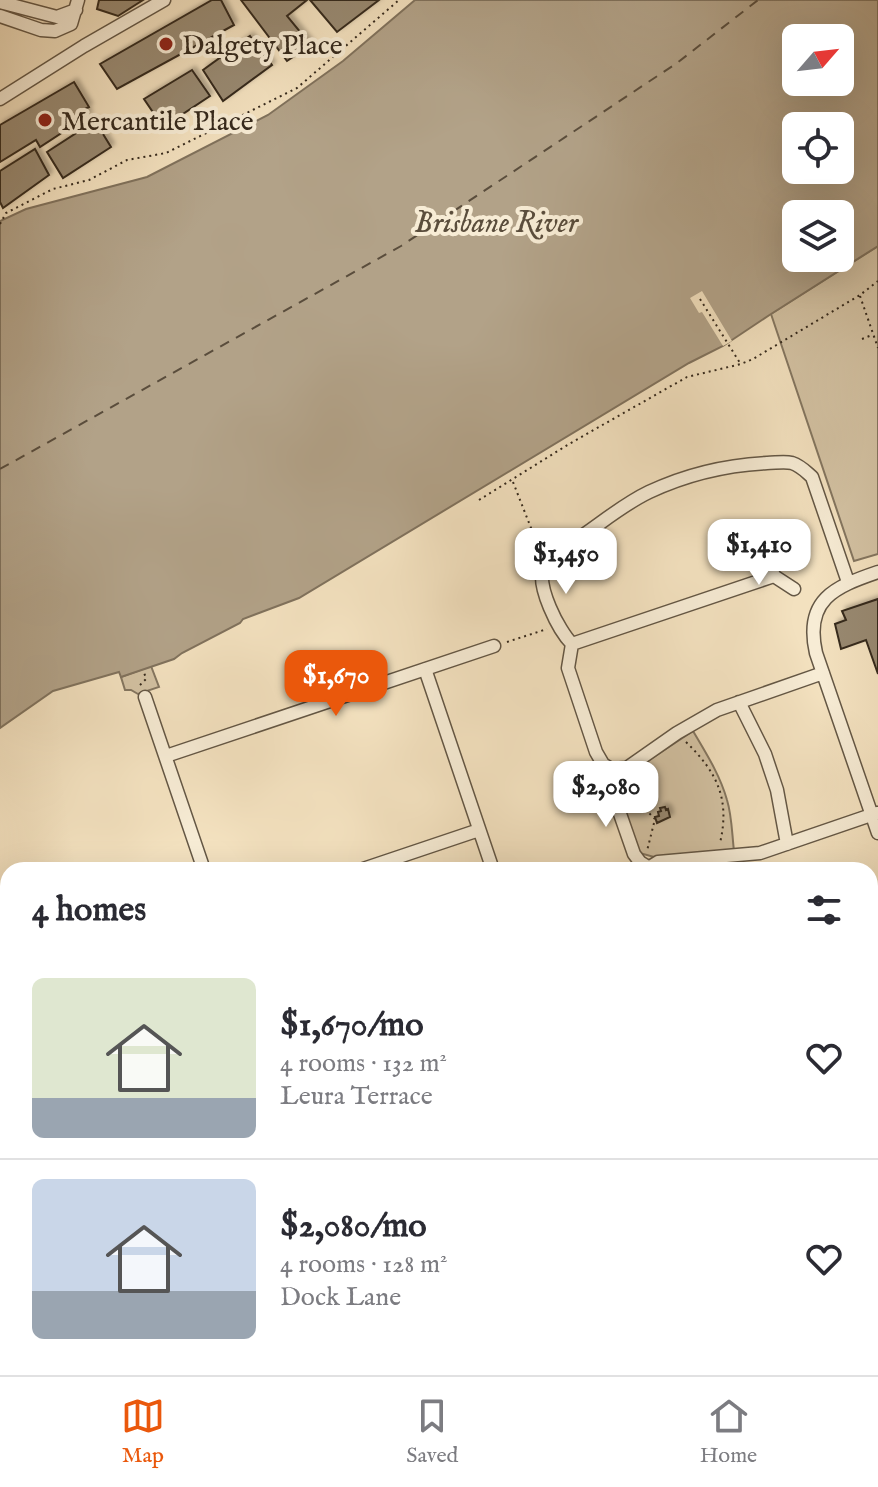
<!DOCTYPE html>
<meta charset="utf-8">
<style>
body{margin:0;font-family:"IM FELL English",serif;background:#f2f2f3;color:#2b2b33;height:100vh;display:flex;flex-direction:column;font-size:30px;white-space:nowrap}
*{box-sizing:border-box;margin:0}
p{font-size:26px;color:#7c7c81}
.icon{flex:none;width:44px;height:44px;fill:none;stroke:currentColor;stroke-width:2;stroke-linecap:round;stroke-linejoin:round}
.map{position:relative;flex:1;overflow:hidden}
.sheet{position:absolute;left:0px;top:862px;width:878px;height:514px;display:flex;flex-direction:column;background:#fff;border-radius:24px 24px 0 0;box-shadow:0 8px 32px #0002}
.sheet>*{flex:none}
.needle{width:52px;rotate:62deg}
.controls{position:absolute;left:782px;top:24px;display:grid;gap:16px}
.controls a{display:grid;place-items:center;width:72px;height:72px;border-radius:12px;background:#fff;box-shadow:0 8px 32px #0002;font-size:40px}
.price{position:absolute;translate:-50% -68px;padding:0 18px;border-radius:16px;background:#fff;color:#222;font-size:26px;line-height:52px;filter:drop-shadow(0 2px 4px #0008)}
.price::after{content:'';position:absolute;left:50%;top:48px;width:24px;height:18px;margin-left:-12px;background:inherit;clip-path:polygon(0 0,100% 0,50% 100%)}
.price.current{background:#ea580c;color:#fff}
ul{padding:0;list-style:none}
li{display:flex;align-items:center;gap:24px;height:200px;padding:0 32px}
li+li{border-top:2px solid #e1e1e2}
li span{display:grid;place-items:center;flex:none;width:224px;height:160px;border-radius:12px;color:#555}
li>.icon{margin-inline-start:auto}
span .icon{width:96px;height:96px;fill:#fffc;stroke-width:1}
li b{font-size:34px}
h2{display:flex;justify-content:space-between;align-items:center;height:96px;padding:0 32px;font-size:34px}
.tabs{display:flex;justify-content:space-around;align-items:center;height:112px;border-top:2px solid #e1e1e2;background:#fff;font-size:22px;color:#7c7c81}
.tabs a{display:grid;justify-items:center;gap:4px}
.tabs .current{color:#ea580c}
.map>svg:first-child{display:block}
.green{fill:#d3c2a3;stroke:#847660;stroke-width:2}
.water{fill:#b2a288;stroke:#80725d;stroke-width:2;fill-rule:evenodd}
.pier{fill:#f3e1bf}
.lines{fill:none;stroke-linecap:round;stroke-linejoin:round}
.ferry{stroke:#5a4d3c;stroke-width:2;stroke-dasharray:10 8;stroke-linecap:butt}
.building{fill:#988971;stroke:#35291c;stroke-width:2;filter:url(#shadow)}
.minor-casing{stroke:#645745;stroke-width:15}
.path{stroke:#35291c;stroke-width:2;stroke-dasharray:2 4;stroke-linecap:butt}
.minor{stroke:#f7ecd5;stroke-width:12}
.poi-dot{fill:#8f2418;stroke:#f7ecd5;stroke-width:3}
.labels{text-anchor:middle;stroke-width:8;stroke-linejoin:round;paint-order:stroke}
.poi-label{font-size:28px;fill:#35291c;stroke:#f7ecd5;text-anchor:start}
.water-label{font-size:30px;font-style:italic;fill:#5a4d3c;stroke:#f7ecd5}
</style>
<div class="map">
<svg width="878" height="1375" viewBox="0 0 878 1375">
<defs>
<filter id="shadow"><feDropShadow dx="3.5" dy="-3.5" stdDeviation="2" flood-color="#0004"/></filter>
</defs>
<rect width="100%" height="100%" fill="#f3e1bf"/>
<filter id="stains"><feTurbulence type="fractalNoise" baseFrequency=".0025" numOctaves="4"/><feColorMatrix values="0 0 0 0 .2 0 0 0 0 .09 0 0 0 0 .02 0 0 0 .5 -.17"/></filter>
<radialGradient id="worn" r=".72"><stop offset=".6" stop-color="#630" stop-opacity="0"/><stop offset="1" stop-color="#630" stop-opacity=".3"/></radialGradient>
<path class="green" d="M878,246V554L854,561L771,314Z
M151,666L159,687L138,694L131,690H125L121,677Z
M693,731C706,753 720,775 727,800C732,816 732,835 734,851L654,857L636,852L613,785L620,777L628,774Z"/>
<path class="water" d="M415,0H878V246L771,314L723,346L689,363L299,598L243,619L240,623L182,653L174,659L121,677L119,672L53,691L0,728V221L26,209L147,177L268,115L343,61ZM796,38H840V82H796ZM796,126H840V170H796ZM796,214H840V258H796Z"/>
<path class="pier" d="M702,291L732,341L723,346L702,312L699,313L690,298Z"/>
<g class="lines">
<path class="ferry" d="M0,469L401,246L677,63L758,0"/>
</g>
<path class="building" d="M99,0H143L118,16L97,9Z
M212,0H221L234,25L117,89L100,64Z
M241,0H307L287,16L311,45L287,61Z
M310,0H379L337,32Z
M250,36L272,65L223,101L203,70Z
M192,70L210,96L163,127L144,99Z
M74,82L89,107L85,109L89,115L40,147L36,140L0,162V125Z
M95,121L111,147L63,178L47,152Z
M35,149L49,175L3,208L0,202V171Z
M878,599V674L866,640L841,649L835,624L846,620L842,611Z
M665,807L666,810L668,809L670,817L657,823L655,817L659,816L658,812L661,811L660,808Z"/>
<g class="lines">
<defs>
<path id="minor" d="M0,2L57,17L76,10
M0,16L41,30L55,31L71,24L78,0
M0,99L84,46L164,0
M766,552L774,576L794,589
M878,572C834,587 804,600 816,653L878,833
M572,644L774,576
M425,669L493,870
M823,673L717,710L677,733L627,768L611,769L603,764L596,752L568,668L572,644C559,631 535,585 544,566C550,553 571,545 582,536C604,521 624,504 649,492C685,475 727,465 767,463C775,463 784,461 792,463C801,466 805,471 812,477L848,582
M145,697L204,870
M739,702L765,754L777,790L787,844
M166,756L494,646
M611,769L609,781L611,788L634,854L640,862L648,867
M360,870L479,830
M645,870L658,862L760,853L877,813
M870,931L878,928
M0,990L8,989
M870,1053L878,1049
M870,1236L878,1234
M870,1290L878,1307
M0,1332L8,1356
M12,1368L15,1375
M192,1368L194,1375
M373,1368L375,1375
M661,1368L663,1375
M763,1368L766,1375"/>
</defs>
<use href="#minor" class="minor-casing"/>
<path class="path" d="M0,224L6,213L53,189L89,180L127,160L166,153L297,88L399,0
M860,296L878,348
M700,299L740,363
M862,339L872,335
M513,482L540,551
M479,500L569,444L687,377L741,364L753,359L860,295L878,281
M507,642L547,629
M140,685L146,679L144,672
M686,742C718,773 730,800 720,843
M624,788L655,819L647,851"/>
<use href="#minor" class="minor"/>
</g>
<g class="poi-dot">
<circle cx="166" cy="44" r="8"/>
<circle cx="45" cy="120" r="8"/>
</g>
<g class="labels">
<g class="poi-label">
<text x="182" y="54">Dalgety Place</text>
<text x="61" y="130">Mercantile Place</text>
</g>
<g class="water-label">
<text x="496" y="232">Brisbane River</text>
</g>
</g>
<rect width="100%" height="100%" filter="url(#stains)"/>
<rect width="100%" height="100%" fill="url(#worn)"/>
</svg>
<div class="controls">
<a><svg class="needle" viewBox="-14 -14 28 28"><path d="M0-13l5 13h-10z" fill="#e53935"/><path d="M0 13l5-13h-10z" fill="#7c7c81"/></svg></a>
<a><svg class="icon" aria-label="locate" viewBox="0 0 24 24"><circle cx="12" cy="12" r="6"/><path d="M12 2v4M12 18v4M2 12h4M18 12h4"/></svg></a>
<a><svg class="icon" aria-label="layers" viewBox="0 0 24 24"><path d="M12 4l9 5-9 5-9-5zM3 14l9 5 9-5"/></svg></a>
</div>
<b class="price" style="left:759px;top:587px">$1,410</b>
<b class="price" style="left:566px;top:596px">$1,450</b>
<b class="price current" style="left:336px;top:718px">$1,670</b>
<b class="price" style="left:606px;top:829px">$2,080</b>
<section class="sheet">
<h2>4 homes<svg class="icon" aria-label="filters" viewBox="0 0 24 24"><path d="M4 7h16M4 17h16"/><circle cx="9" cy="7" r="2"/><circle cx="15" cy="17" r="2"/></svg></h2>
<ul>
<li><span style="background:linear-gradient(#dfe7d0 75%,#9aa5b1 0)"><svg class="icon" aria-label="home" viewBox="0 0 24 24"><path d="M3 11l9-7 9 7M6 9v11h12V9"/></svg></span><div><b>$1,670/mo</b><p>4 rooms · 132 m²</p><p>Leura Terrace</p></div><svg class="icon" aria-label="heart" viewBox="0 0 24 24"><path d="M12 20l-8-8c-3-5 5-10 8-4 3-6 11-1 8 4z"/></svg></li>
<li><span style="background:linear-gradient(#c9d6e8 70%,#9aa5b1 0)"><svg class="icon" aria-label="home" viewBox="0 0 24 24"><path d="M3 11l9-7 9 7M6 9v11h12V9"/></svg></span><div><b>$2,080/mo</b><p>4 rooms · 128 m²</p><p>Dock Lane</p></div><svg class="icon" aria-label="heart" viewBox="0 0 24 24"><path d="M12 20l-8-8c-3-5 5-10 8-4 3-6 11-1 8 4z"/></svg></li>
</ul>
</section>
</div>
<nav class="tabs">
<a class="current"><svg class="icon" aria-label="map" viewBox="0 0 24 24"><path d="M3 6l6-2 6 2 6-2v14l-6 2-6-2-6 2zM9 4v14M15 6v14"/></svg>Map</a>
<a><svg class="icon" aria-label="saved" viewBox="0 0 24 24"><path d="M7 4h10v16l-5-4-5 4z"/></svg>Saved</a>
<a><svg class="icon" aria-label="home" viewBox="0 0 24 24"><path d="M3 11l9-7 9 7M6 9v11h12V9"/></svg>Home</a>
</nav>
